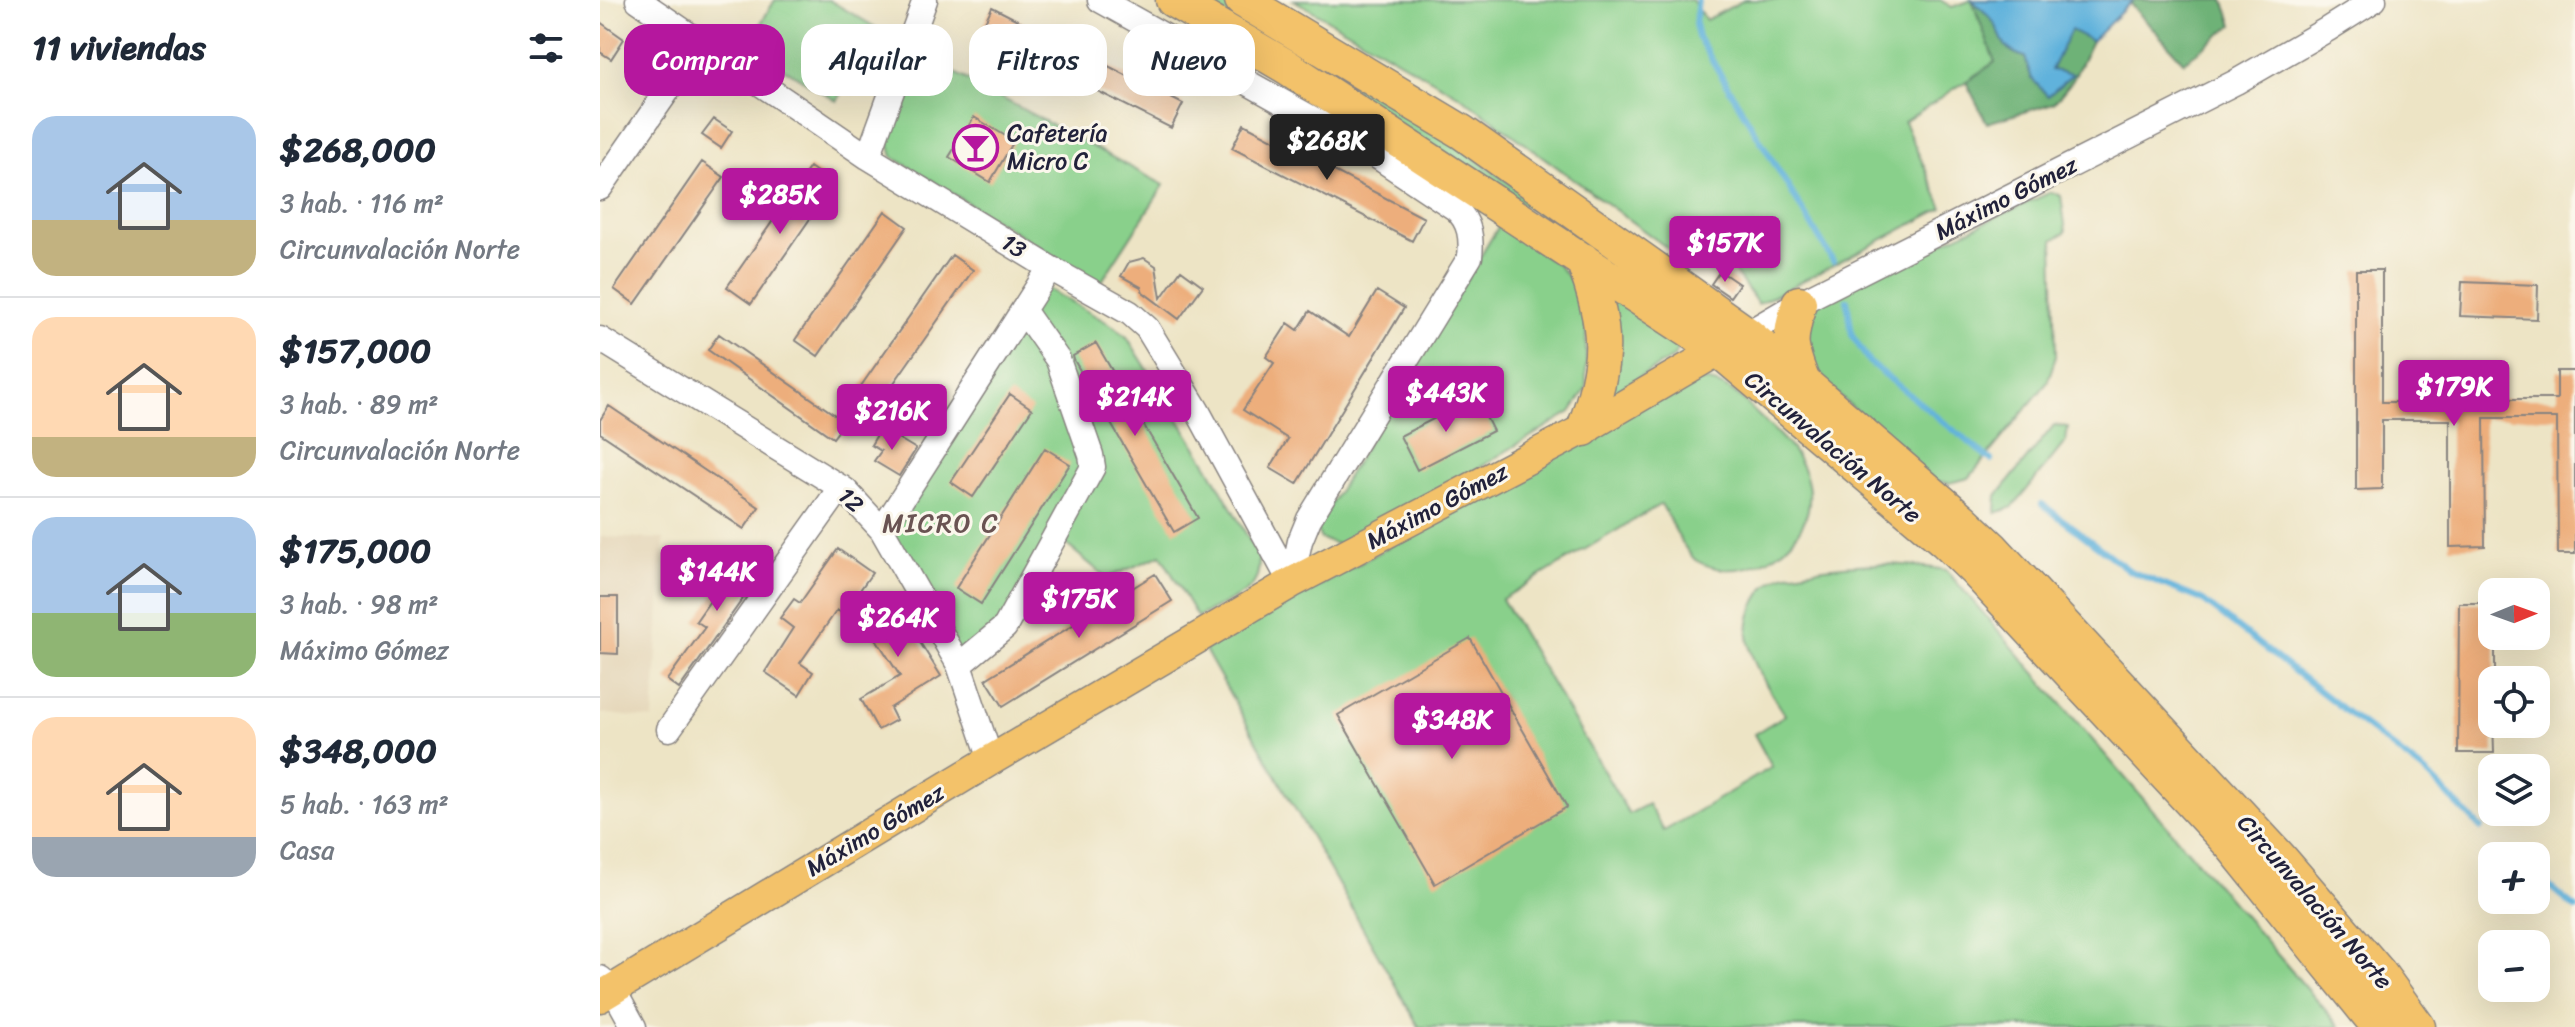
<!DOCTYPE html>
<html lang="es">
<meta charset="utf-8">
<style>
body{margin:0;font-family:Sriracha,sans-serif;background:#f6f6f7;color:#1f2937;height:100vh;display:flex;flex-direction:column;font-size:30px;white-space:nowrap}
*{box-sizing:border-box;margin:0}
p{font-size:26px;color:#747a83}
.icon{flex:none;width:44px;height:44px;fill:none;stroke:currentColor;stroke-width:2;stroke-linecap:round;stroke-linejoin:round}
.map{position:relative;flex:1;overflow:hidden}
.details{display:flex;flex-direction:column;background:#fff;width:600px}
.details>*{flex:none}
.banner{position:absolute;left:24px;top:24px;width:760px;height:72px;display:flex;gap:16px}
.needle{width:52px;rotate:89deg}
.tools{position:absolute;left:1878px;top:578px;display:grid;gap:16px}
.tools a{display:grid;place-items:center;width:72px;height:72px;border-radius:16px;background:#fff;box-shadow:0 8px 32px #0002;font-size:40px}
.price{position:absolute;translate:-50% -68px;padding:0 18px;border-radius:8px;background:#b5179e;color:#fff;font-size:26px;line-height:52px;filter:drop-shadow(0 2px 4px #0008)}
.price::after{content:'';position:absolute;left:50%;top:48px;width:24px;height:18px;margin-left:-12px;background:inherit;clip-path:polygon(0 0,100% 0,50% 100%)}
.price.active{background:#222;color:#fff}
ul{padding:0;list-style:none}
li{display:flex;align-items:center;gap:24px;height:200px;padding:0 32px}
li+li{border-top:2px solid #e0e1e3}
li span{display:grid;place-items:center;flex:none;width:224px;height:160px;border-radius:24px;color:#555}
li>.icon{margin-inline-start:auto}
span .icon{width:96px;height:96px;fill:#fffc;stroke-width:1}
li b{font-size:34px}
h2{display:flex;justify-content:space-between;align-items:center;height:96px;padding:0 32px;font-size:34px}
.pill{padding:0 28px;border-radius:24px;background:#fff;box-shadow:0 8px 32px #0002;font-size:28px;line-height:72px}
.pill.active{background:#b5179e;color:#fff}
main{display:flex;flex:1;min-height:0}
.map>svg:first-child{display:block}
.built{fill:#e4d5b7}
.green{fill:#89d08b;stroke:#567963;stroke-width:2}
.forest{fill:#6eb277;stroke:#486a59;stroke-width:2}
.water{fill:#60b2dc;stroke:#416a8c;stroke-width:2}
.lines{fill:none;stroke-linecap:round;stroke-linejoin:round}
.stream{stroke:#60b2dc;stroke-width:6}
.building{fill:#edae7c}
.minor-casing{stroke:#888380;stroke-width:27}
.major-casing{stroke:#888380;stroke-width:33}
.highway-casing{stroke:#888380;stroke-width:37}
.minor{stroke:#fff;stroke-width:24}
.major{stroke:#f3c26a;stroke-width:30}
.highway{stroke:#f3c26a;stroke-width:34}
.labels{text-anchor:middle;stroke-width:6;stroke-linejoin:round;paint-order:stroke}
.poi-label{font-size:24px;fill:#22223b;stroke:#fbf7ec;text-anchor:start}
.street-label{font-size:24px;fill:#22223b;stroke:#fbf7ec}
.neighbourhood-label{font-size:26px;letter-spacing:2px;fill:#695352;stroke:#fbf7ec}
</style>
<main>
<section class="details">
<h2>11 viviendas<svg class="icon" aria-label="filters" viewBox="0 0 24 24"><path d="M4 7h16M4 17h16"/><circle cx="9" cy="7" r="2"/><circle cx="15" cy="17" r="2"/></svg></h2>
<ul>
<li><span style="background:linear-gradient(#a9c7e8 65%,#c2b280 0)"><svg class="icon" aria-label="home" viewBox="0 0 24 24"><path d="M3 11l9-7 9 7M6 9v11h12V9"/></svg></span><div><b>$268,000</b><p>3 hab. · 116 m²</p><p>Circunvalación Norte</p></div></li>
<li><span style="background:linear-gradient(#ffd9b3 75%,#c2b280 0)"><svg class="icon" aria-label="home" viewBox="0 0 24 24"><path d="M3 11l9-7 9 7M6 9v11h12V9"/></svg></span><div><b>$157,000</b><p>3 hab. · 89 m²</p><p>Circunvalación Norte</p></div></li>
<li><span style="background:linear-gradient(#a9c7e8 60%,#8fb573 0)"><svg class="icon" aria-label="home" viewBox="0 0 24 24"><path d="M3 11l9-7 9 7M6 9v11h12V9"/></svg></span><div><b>$175,000</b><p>3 hab. · 98 m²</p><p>Máximo Gómez</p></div></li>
<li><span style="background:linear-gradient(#ffd9b3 75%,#9aa5b1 0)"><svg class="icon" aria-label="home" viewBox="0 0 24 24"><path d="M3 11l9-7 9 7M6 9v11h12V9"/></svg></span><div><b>$348,000</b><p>5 hab. · 163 m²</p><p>Casa</p></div></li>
</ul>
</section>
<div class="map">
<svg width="1975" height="1027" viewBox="0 0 1975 1027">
<rect width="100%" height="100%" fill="#fbf7ec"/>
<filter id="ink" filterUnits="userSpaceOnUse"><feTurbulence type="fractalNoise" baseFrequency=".0125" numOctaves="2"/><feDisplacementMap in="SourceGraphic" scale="16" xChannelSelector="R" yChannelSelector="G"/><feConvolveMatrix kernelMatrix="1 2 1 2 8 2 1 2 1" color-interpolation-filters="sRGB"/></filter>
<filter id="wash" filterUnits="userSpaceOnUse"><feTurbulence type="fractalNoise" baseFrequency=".006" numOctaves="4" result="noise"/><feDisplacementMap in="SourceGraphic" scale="32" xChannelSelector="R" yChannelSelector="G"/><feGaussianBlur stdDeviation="1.8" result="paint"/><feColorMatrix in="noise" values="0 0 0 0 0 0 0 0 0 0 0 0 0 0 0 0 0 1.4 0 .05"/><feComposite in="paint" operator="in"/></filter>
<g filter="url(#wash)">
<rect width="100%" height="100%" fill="#ede4c5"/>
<path class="built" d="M0,537L64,539L53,719L0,713Z"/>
<path class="green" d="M175,0H229L280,30L237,101L147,46Z
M602,0H624L660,22L874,158L1092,312Z
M694,0H1092L1106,20L1144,0H1340L1352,7L1372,0L1395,62L1304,122L1343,208L1158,304L1111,239L1085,261L860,96Z
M322,63L340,65L564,185L500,284L293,157L289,143L290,134L314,72Z
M1451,192L1461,196L1466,232L1453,240L1456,356L1447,383L1369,478L1349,483L1334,481L1202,362L1206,305Z
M900,224L958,265L978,289L986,303V389L971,412L796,518L742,546L721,539L716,528Z
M441,285L515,327L527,337L608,466L659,557C659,565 659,575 654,583C646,596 612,609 597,617L561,555L507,578L456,536L405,627L359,665L282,530Z
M1003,289L1077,338L1078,347L1074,357L1006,396Z
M1097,381C1126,381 1139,396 1159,416C1180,436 1202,454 1208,484C1220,542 1147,589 1097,561C1085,554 1070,518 1061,504L902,599L1029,814L1048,804L1064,831L1172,767L1154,734L1185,715C1171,691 1147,661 1148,632C1149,611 1160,585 1181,576C1188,573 1197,573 1205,571C1251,563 1300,562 1346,570L1740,1027H819L605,650L1080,384Z
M1454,425L1468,427L1466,441L1413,507L1396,513L1397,496Z"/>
<path class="forest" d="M1372,0C1380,6 1390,15 1395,24C1405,42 1402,50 1425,57L1432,79L1472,74L1451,70L1471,29L1492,41L1473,80L1454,103L1387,123L1366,82L1395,62Z
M1533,0H1624L1633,25L1584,62L1531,5Z"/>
<path class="water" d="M1372,0H1533L1492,41L1471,30L1451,70L1473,74L1448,96L1432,79L1425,57C1401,49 1405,43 1395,24C1390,16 1380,7 1372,0Z"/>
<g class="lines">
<path class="stream" d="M1098,0L1095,24L1098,37L1233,261
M1247,300L1252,335L1269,362L1391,460
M1442,504L1530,571L1602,600L1827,774L1881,828
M1936,875L1975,908"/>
</g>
<g id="blocks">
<path class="building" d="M392,7L583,104L571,128L380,32Z
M0,22L24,39L11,59L0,52Z
M374,117L414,141L390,182L349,157Z
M114,119L132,131L121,148L102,135Z
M644,124L824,218L812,241L632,148Z
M102,162L124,177L35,304L14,289Z
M210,167L234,184L151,304L127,287Z
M285,211L307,227L218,356L195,340Z
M352,255L373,270L282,400L261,386Z
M544,258L556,266L561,298L581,270L603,286L579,319L543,292L541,287L521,276L529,262Z
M1756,270H1782V402H1850L1849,382H1884V399H1957V371H1975V554H1958L1957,418H1884L1885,546L1850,547V420H1782V489L1756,490Z
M1120,271L1139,284L1130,297L1111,284Z
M1862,282L1938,285L1937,319L1860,316Z
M777,291L804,308L697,484L670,468L688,439L643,410L674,363L666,357L688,323L698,330L710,311L749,337Z
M119,334L245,422L233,438L108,350Z
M496,343L598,518L574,532L474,360L473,356Z
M410,394L432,409L373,497L351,482Z
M876,397L893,431L817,470L800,436Z
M9,406L159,507L144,529L0,433V420Z
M281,428L316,449L299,476L274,461L281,451L271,445Z
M445,448L470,464L381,604L356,588Z
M238,549L272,573L243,614L237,610L200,663L213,672L199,695L165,672L193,628L180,618L194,599L200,603Z
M132,553L161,573L79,689L67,680L105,627L96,621L121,585L114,580Z
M555,574L572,601L403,706L386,679Z
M299,594L320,633L316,636L341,676L290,708L296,720L278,730L261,699L300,676L262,617Z
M0,597H18V654L0,653Z
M1859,603H1892V636H1895V680H1892L1894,753H1858Z
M870,638L967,807L835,884L738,715Z"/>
</g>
</g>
<g filter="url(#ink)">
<use href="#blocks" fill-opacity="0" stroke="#888380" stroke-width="2"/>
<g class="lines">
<defs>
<path id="minor" d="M38,0L268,157L450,268L530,313L547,328L597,410L691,583
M500,0L763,147L856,209C870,222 872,238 870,257L709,519L700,541L691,583
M268,157L325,0
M0,188L100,44
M0,339L245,490L282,530L359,665L391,760
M1134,341L1199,303L1636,82L1728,29L1774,0
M282,530L450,268
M359,665L405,627L493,467L491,455L458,360L423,310
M69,729L241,487
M0,978L13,989L34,1027"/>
<path id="major" d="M0,997L391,760L691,583L984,429L1119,350"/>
<path id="highway" d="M573,0L687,67L1119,350L1345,541L1375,570L1633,847L1779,1027
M642,0L862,132L1147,334L1361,519L1393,549L1680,858L1779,973L1818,1027
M983,260C1008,328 1009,362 984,429
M1199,303C1189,341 1188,345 1203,382"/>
</defs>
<use href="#minor" class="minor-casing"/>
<use href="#major" class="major-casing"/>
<use href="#highway" class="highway-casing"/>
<use href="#minor" class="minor"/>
<use href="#major" class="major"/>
<use href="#highway" class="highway"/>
</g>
</g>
<defs>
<symbol id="bar-ring" viewBox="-11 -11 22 22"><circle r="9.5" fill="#fbf7ec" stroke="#b5179e" stroke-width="1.5"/><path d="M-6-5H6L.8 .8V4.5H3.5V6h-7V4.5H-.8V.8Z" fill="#b5179e"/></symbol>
</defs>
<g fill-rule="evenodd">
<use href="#bar-ring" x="350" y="122" width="51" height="51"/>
</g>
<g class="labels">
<g class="poi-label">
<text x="407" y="141">Cafetería<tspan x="407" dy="28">Micro C</tspan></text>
</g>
<g class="street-label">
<text transform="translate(1406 198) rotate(-27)" y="8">Máximo Gómez</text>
<text transform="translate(414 246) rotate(32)" y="8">13</text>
<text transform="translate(1233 447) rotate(40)" y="8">Circunvalación Norte</text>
<text transform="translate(251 500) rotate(43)" y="8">12</text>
<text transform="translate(837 506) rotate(-28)" y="8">Máximo Gómez</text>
<text transform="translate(275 830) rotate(-31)" y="8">Máximo Gómez</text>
<text transform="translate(1715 902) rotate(49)" y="8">Circunvalación Norte</text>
</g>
<g class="neighbourhood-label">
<text x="341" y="532">MICRO C</text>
</g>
</g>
</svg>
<div class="tools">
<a><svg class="needle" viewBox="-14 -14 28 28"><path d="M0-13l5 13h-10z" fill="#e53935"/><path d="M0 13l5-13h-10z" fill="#747a83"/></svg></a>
<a><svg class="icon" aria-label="locate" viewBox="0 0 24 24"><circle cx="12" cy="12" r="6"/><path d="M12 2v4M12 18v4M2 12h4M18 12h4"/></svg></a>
<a><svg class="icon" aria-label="layers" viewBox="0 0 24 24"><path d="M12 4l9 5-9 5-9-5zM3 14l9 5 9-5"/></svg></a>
<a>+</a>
<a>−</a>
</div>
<b class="price active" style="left:727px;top:182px">$268K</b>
<b class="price" style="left:180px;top:236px">$285K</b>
<b class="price" style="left:1125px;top:284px">$157K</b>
<b class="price" style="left:1854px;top:428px">$179K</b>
<b class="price" style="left:846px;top:434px">$443K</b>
<b class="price" style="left:535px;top:438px">$214K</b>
<b class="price" style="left:292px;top:452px">$216K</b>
<b class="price" style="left:117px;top:613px">$144K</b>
<b class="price" style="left:479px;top:640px">$175K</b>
<b class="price" style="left:298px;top:659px">$264K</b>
<b class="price" style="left:852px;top:761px">$348K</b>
<div class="banner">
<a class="pill active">Comprar</a>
<a class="pill">Alquilar</a>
<a class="pill">Filtros</a>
<a class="pill">Nuevo</a>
</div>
</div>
</main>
